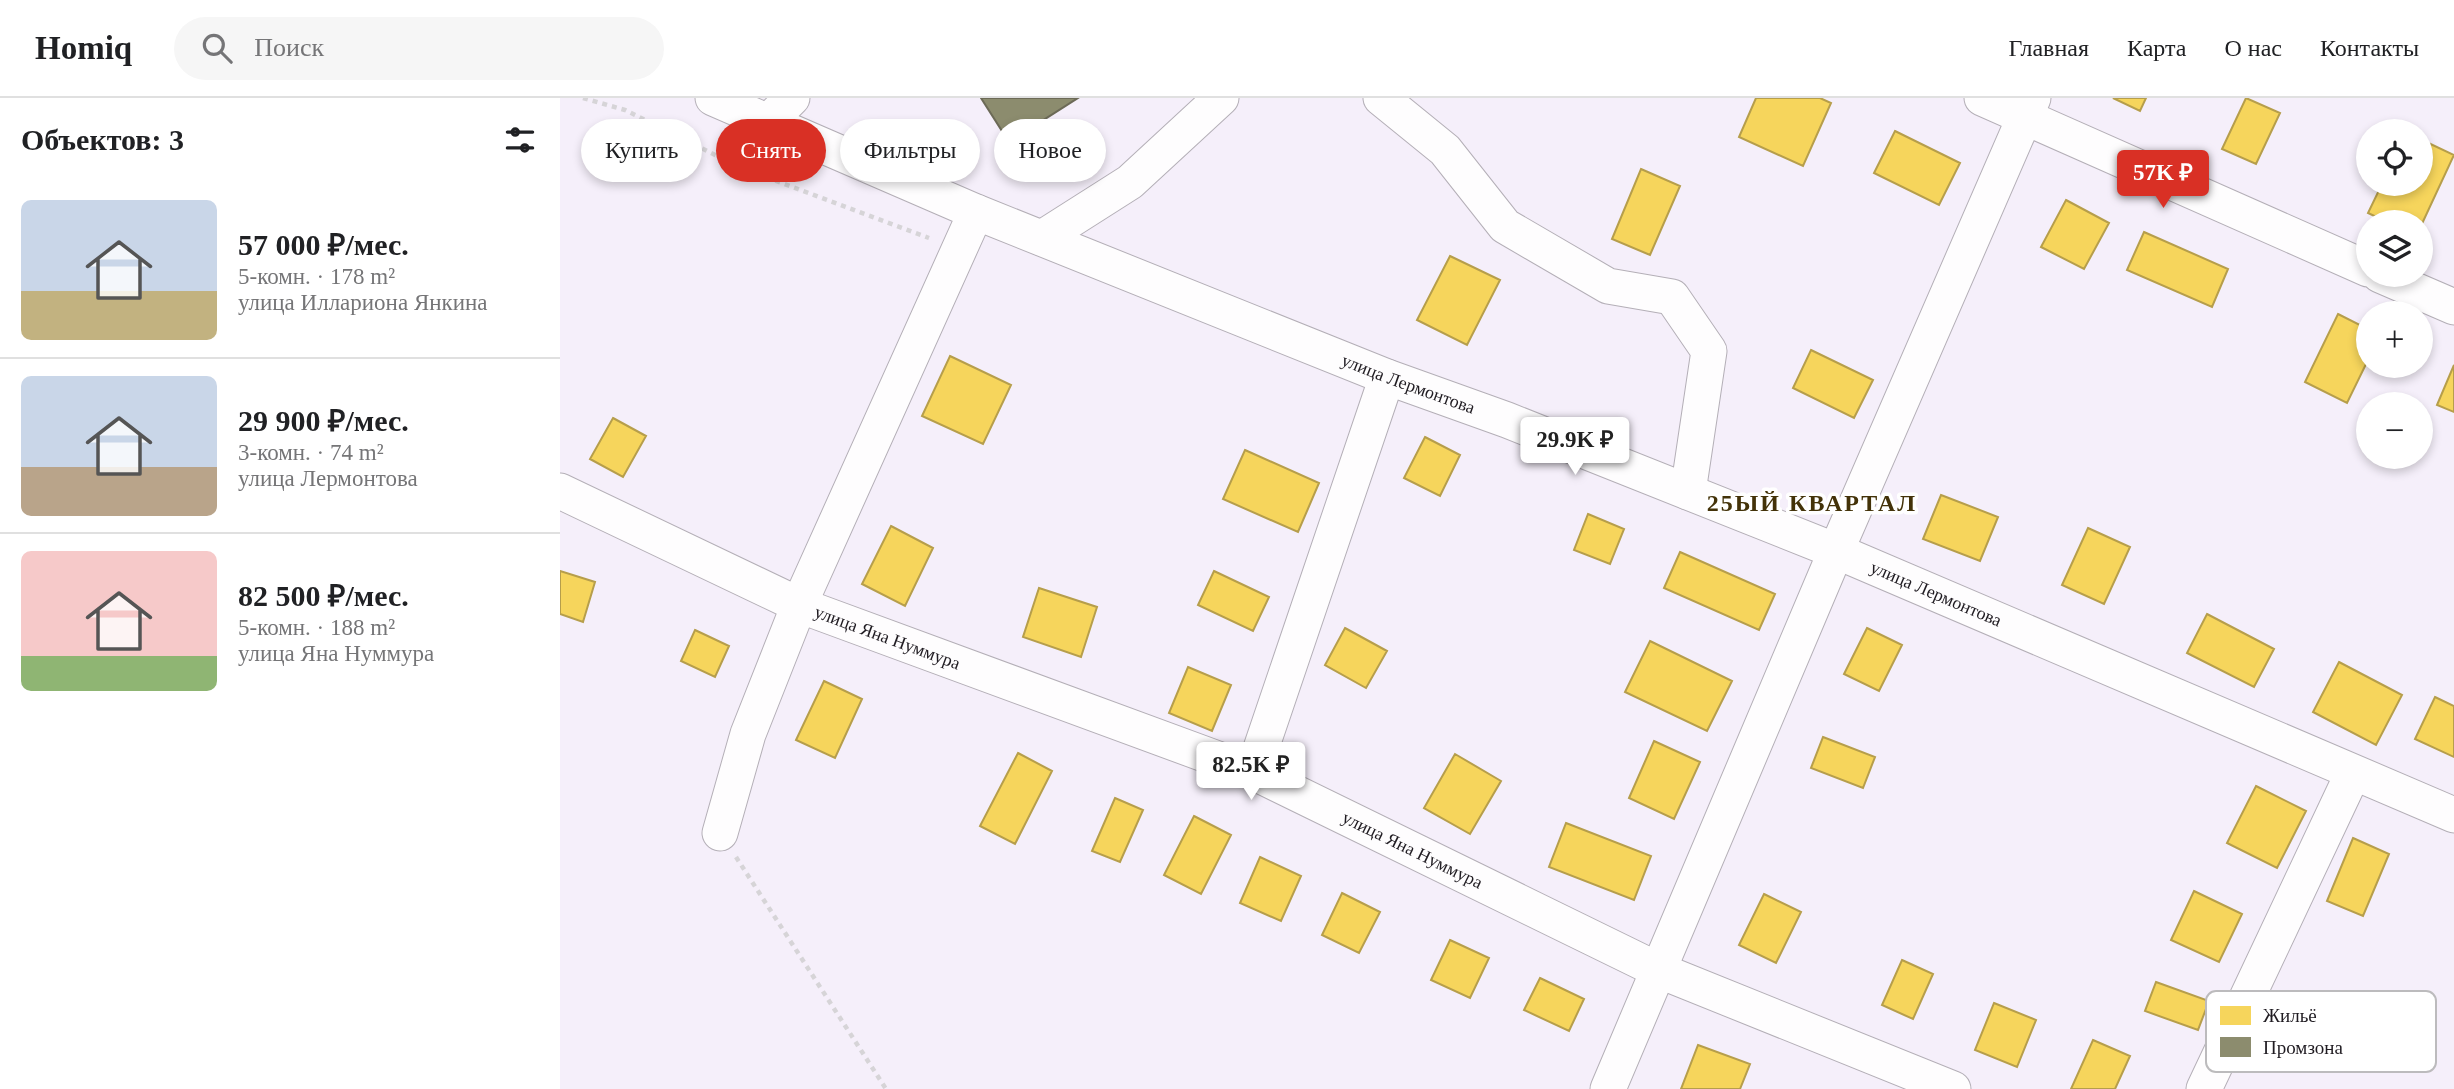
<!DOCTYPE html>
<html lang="ru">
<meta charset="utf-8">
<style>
body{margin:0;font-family:Georgia,serif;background:#f6f6f6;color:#202124;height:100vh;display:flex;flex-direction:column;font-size:26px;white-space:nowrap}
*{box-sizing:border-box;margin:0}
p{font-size:23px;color:#757577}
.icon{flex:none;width:38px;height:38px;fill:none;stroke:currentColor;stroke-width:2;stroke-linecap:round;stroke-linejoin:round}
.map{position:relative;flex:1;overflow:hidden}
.drawer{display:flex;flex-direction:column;background:#fff;width:560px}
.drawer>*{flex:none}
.top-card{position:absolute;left:21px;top:21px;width:665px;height:63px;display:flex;gap:14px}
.fabs{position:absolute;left:1796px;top:21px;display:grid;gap:14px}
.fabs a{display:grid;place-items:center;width:77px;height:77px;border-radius:50%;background:#fff;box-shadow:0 4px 10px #0003;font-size:35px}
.price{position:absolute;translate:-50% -60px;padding:0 16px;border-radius:7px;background:#fff;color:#222;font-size:23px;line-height:46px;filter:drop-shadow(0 2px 4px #0008)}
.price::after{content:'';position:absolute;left:50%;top:42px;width:21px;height:16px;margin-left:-10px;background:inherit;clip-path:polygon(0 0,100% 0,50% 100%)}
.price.on{background:#d93025;color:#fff}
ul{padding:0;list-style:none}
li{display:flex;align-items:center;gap:21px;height:175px;padding:0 21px}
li+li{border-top:2px solid #e0e0e0}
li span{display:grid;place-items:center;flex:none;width:196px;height:140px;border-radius:10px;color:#555}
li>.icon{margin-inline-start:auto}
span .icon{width:84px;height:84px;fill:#fffc;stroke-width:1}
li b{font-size:30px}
h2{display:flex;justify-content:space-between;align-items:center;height:84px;padding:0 21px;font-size:30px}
.tag{padding:0 24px;border-radius:32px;background:#fff;box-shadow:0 4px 10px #0003;font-size:24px;line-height:63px}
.tag.on{background:#d93025;color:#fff}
header{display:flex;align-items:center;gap:42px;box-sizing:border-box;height:98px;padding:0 35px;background:#fff;border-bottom:2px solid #e0e0e0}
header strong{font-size:33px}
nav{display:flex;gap:38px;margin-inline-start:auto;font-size:24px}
.search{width:490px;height:63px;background:#f6f6f6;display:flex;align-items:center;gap:18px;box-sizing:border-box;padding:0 24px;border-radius:38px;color:#757577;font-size:26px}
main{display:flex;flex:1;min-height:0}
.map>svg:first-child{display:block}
.homes{fill:#f6d55c;stroke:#b69e4b;stroke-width:2}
.industry{fill:#8c8c6e;stroke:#6c6a57;stroke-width:2}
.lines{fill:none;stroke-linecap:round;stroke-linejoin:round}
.minor-casing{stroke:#b4afb7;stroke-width:37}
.path{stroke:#d6d4d7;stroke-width:4.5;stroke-dasharray:5 5;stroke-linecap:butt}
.minor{stroke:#fefdfe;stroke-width:35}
.labels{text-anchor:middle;stroke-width:7;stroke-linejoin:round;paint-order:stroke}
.street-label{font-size:18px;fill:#201c22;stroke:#fff}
.district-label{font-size:24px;font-weight:bold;letter-spacing:2px;fill:#433209;stroke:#fff}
.key{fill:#fff;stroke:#bcbbbd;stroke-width:2}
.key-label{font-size:19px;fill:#201c22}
</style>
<header>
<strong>Homiq</strong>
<div class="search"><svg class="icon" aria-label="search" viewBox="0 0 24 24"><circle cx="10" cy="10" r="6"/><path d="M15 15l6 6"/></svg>Поиск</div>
<nav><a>Главная</a><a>Карта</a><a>О нас</a><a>Контакты</a></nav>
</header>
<main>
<section class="drawer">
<h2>Объектов: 3<svg class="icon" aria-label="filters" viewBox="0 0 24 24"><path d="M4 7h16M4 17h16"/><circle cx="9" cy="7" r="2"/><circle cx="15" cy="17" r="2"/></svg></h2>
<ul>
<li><span style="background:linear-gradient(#c9d6e8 65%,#c2b280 0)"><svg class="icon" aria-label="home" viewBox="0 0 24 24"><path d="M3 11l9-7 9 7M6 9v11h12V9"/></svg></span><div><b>57 000 ₽/мес.</b><p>5-комн. · 178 m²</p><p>улица Иллариона Янкина</p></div></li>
<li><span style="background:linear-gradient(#c9d6e8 65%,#b9a48a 0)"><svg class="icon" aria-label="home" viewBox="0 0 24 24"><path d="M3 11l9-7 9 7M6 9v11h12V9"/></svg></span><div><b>29 900 ₽/мес.</b><p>3-комн. · 74 m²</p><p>улица Лермонтова</p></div></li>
<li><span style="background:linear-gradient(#f6c9c9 75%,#8fb573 0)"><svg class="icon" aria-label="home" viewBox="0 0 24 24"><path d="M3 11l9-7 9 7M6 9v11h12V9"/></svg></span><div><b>82 500 ₽/мес.</b><p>5-комн. · 188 m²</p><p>улица Яна Нуммура</p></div></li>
</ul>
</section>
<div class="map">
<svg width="1894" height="991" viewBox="0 0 1894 991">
<rect width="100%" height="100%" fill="#f5effa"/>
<path class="homes" d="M1196,0H1260L1271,5L1243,68L1179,39Z
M1553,0H1586L1580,13Z
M1686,0L1720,15L1696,66L1662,51Z
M1335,33L1400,65L1379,107L1314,75Z
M1860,41L1894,57L1860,130V124H1827L1808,115L1822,86H1860Z
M1081,71L1120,88L1090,157L1052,141Z
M1506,102L1549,125L1524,171L1481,149Z
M1584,134L1668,171L1652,209L1567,172Z
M890,158L940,182L907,247L857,222Z
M1778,216L1808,231V262L1787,305L1745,284Z
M1251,252L1313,282L1294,320L1233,290Z
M390,258L451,287L423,346L362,318Z
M1894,267V314L1877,307Z
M53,320L86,338L63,379L30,361Z
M865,339L900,357L880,398L844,380Z
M685,352L759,385L738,434L663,401Z
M1381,397L1438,419L1420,463L1363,441Z
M1028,416L1064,431L1050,466L1014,452Z
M331,428L373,450L345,508L302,486Z
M1528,430L1570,449L1544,506L1502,487Z
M1120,454L1215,496L1199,532L1104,490Z
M0,473L35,484L23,524L0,516Z
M654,473L709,499L693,533L638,507Z
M479,490L537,509L521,559L463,539Z
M1647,516L1714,551L1694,589L1627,555Z
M785,530L827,553L806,590L765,567Z
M1307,530L1342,547L1319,593L1284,576Z
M135,532L169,548L155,579L121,563Z
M1090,543L1172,583L1147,633L1065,594Z
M1779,564L1842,597L1816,647L1753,614Z
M628,569L671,587L652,633L609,615Z
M264,583L302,601L275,660L236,642Z
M1875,599L1894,608V659L1855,641Z
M1263,639L1315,659L1303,690L1251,670Z
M1094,643L1140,664L1114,721L1069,700Z
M458,655L492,673L455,746L420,728Z
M895,656L941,683L910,736L864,710Z
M1696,688L1746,713L1717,770L1667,745Z
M555,700L583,712L560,764L532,753Z
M634,718L671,737L641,796L604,777Z
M1006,725L1091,758L1074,802L989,769Z
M1793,740L1829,756L1803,818L1767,803Z
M700,759L741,778L721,823L680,805Z
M1634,793L1682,816L1659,864L1611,842Z
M782,795L820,814L799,855L762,837Z
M1204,796L1241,814L1216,865L1179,847Z
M890,842L929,860L910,900L871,882Z
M1342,862L1373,876L1353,921L1322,907Z
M980,880L1024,901L1009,933L964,912Z
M1596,884L1649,903L1638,932L1585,913Z
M1434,905L1476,922L1457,969L1415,952Z
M1533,942L1570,958L1555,991H1511Z
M1138,947L1190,966L1180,991H1121Z"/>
<path class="industry" d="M421,0H518L449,44Z"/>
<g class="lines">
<defs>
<g id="minor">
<path id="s1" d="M153,0L416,114L827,279L947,322L1276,453L1894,717"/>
<path d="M821,0L885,52L945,128L1048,188L1112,199L1149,253L1128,394"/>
<path d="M1422,0L1808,171"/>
<path d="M209,23L232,0"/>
<path d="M482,140L570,84L661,0"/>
<path d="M1820,177L1894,209"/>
<path id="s2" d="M0,393L239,507L693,674L1098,872L1393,991"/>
<path d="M693,674L827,279"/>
<path d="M160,735L188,636L239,507L416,114"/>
<path d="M1048,991L1276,453L1473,0"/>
<path d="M1644,991L1793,675"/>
</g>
</defs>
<use href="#minor" class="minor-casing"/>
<path class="path" d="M23,0L65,12L179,69L369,140
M176,759L326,991"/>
<use href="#minor" class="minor"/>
</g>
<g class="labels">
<g class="street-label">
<text dy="6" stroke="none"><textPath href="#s1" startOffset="752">улица Лермонтова</textPath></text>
<text dy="6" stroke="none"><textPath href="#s1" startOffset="1320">улица Лермонтова</textPath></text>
<text dy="6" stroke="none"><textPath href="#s2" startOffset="359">улица Яна Нуммура</textPath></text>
<text dy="6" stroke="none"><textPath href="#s2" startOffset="926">улица Яна Нуммура</textPath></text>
</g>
<g class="district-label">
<text x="1252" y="413">25ЫЙ КВАРТАЛ</text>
</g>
</g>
<rect x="1646" y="893" width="230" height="81" rx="10" class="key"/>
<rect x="1660" y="908" width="31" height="19" fill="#f6d55c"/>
<rect x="1660" y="939" width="31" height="20" fill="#8c8c6e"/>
<g class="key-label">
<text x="1703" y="924">Жильё</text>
<text x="1703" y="956">Промзона</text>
</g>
</svg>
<div class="fabs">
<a><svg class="icon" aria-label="locate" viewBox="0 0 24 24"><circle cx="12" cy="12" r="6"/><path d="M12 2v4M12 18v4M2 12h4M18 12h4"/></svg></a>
<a><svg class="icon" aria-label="layers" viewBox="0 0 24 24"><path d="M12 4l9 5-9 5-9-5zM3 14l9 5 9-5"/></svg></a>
<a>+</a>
<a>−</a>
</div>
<b class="price on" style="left:1603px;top:112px">57K ₽</b>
<b class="price" style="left:1015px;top:379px">29.9K ₽</b>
<b class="price" style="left:691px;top:704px">82.5K ₽</b>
<div class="top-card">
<a class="tag">Купить</a>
<a class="tag on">Снять</a>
<a class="tag">Фильтры</a>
<a class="tag">Новое</a>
</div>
</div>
</main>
